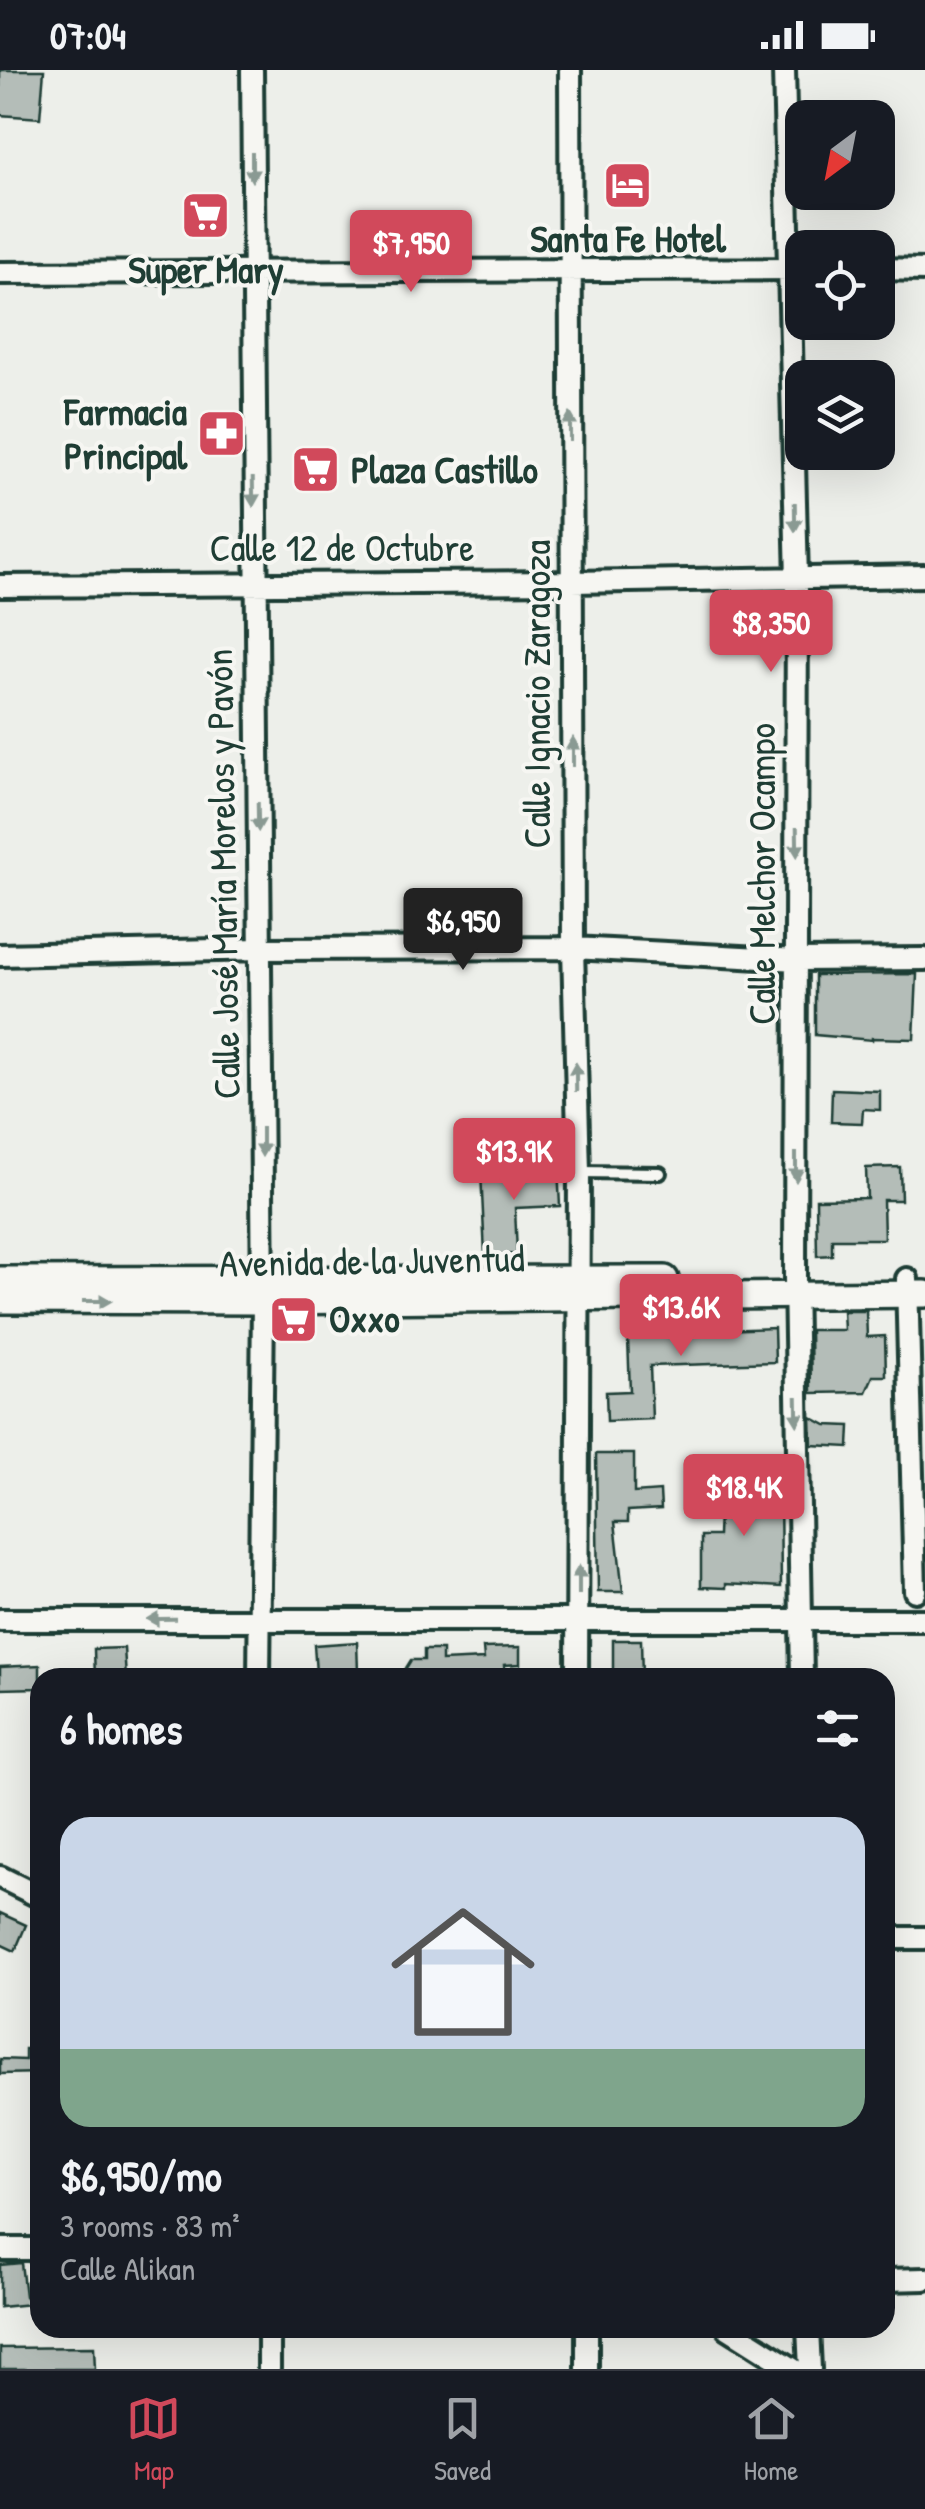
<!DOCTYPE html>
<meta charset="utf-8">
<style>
body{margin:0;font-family:"Patrick Hand",sans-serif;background:#20242c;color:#f1f3f6;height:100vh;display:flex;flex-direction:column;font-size:38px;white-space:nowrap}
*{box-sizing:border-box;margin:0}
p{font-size:32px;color:#9ea1a6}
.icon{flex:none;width:55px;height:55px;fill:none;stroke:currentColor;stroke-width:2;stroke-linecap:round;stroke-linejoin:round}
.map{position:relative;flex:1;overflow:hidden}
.panel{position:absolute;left:30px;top:1598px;width:865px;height:670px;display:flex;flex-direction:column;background:#171b24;border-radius:30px;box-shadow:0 10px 40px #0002}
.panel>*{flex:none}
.needle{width:65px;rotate:212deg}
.controls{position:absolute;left:785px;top:30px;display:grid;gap:20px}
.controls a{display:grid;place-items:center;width:110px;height:110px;border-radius:20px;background:#171b24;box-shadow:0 10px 40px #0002;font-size:50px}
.price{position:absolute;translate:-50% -85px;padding:0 22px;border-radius:10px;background:#d1495b;color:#fff;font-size:32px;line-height:65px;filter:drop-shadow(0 2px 5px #0008)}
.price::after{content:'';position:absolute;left:50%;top:60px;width:30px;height:22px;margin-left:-15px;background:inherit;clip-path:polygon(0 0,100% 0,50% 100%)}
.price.selected{background:#222;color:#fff}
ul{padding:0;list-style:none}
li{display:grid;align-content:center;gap:20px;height:530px;padding:0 30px}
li+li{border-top:2px solid #363941}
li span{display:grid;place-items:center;height:310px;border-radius:30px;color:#555}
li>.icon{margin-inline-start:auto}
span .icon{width:180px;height:180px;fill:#fffc;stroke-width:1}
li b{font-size:42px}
h2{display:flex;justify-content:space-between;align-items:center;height:120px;padding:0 30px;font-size:42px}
.status{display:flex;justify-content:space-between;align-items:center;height:70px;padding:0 50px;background:#171b24;direction:ltr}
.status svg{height:28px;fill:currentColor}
.tab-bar{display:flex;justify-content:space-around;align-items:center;height:140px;border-top:2px solid #363941;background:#171b24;font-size:28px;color:#9ea1a6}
.tab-bar a{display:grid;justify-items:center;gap:5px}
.tab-bar .selected{color:#d1495b}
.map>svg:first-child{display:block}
.building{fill:#b4bdb8;stroke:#1f3d34;stroke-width:2.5}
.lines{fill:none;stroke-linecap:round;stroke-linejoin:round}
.service-casing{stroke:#1f3d34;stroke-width:18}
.minor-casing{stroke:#1f3d34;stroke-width:28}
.tertiary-casing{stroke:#1f3d34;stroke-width:32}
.service{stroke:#f6f6f2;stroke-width:10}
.minor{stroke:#f6f6f2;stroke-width:20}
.tertiary{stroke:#f6f6f2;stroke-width:25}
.oneway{fill:#8a9a93}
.labels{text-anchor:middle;stroke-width:8;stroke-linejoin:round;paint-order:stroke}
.poi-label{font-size:38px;font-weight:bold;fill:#1f3d34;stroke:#f6f6f2}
.street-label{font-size:38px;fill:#1f3d34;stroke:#f6f6f2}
</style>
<div class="status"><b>07:04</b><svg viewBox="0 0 49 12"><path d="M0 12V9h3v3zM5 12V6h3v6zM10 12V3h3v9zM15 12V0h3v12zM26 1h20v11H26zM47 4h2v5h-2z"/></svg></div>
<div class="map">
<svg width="925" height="2299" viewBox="0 0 925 2299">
<rect width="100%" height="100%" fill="#edefea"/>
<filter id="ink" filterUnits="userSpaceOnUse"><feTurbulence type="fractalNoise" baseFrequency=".01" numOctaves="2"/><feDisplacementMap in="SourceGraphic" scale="20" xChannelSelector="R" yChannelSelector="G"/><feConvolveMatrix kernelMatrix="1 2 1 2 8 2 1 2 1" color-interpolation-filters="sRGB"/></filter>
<g filter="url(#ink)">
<path class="building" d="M0,0H44L40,48L0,45Z
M917,904L914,969L872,968V970L815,965V905Z
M832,1019L880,1021V1040L863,1039L862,1053L831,1052Z
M900,1097L901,1130H883L884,1169H832V1185L817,1186L816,1129L867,1128L866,1098Z
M558,1098L560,1136L515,1138L517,1184L485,1185L481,1102Z
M843,1241H866L867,1267L885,1266L886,1306H873L866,1322L811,1323L810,1260H844Z
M627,1243H644L645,1263L774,1258L775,1292L650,1296L652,1349L607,1351L606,1322L630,1321Z
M811,1347L826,1355L850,1356L849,1377L812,1375Z
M596,1384H634V1423L660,1421L661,1439L628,1441V1452H615L623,1522H598Z
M720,1413L780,1417L781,1517L726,1514V1518L701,1517V1466H718Z
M613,1570H641L642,1608H613Z
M357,1572L358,1601L316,1603L314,1575Z
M520,1577V1594L504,1595L505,1608L401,1606L411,1590H424V1580H442V1591L484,1589L483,1578Z
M124,1578L126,1608H95L94,1579Z
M40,1595V1618L0,1619V1597Z
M0,1843L26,1855L15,1881L0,1874Z
M25,1979H40V2003L0,2004V1989L25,1990Z
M21,2193L25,2226L31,2234L0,2237V2195Z
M94,2277L95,2299H0V2278Z"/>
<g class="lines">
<defs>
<path id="service" d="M580,1102L660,1103"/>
<path id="minor" d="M252,0L263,1231L259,1608
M570,0L573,878L579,1102L577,1608
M784,0L797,510L795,1209L802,1608
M878,199L925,200
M0,203L802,199
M0,516L572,512L925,506
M0,885L260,879L573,878L798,890L925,889
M907,1209L915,1521
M0,1550H925
M0,1807L40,1827
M885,1868H925
M0,2179H40
M885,2210L925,2209
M269,2258V2299
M728,2258L793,2299
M808,2258L810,2299
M587,2299V2258"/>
<path id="tertiary" d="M0,1210L665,1209
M0,1230L263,1231L925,1224"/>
</defs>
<use href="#service" class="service-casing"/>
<use href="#minor" class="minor-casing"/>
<use href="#tertiary" class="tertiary-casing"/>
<use href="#service" class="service"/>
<use href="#minor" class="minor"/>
<use href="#tertiary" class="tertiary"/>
</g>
<defs><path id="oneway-solid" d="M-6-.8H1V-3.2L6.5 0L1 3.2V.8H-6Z" transform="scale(2.5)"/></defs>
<g class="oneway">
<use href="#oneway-solid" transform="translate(252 97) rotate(90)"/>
<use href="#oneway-solid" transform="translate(570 357) rotate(-90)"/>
<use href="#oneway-solid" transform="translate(253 422) rotate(89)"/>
<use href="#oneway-solid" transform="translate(795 447) rotate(89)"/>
<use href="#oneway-solid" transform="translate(573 682) rotate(-90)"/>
<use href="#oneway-solid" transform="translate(258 747) rotate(89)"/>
<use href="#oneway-solid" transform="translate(797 772) rotate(89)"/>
<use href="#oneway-solid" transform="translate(576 1007) rotate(-91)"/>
<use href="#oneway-solid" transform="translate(262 1072) rotate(90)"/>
<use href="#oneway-solid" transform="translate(796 1097) rotate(90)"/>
<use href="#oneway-solid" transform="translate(97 1231)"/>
<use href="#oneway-solid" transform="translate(797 1341) rotate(89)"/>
<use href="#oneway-solid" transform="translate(579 1510) rotate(-90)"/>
<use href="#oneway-solid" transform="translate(161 1549) rotate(179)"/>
</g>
</g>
<defs>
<symbol id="hotel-square" viewBox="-11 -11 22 22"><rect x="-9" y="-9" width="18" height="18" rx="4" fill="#d1495b" stroke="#f6f6f2"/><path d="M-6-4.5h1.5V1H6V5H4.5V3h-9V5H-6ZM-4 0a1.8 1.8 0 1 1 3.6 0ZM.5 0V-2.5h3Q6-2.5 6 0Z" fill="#fff"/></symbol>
<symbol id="supermarket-square" viewBox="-11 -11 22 22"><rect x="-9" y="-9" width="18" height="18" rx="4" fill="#d1495b" stroke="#f6f6f2"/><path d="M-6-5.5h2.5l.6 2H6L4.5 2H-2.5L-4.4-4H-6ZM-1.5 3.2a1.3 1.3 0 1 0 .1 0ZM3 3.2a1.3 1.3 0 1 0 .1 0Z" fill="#fff"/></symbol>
<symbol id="pharmacy-square" viewBox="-11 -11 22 22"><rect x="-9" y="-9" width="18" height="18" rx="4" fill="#d1495b" stroke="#f6f6f2"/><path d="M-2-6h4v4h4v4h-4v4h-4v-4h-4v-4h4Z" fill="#fff"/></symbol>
</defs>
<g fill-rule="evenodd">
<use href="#hotel-square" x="600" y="88" width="55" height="55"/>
<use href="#supermarket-square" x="178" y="118" width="55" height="55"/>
<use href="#pharmacy-square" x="194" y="336" width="55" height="55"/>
<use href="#supermarket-square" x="288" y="372" width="55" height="55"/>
<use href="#supermarket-square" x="266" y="1222" width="55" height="55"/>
</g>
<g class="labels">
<g class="poi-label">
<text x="628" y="182">Santa Fe Hotel</text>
<text x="206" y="213">Super Mary</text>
<text x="187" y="355" text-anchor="end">Farmacia<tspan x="187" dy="44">Principal</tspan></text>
<text x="351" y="413" text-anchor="start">Plaza Castillo</text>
<text x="329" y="1262" text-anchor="start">Oxxo</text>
</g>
<g class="street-label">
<text x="342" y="491">Calle 12 de Octubre</text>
<text transform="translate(537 624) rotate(-90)" y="13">Calle Ignacio Zaragoza</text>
<text transform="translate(223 804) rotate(-91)" y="13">Calle José María Morelos y Pavón</text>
<text transform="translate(762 804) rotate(-90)" y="13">Calle Melchor Ocampo</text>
<text transform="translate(372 1191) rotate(-1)" y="13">Avenida de la Juventud</text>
</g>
</g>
</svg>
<div class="controls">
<a><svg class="needle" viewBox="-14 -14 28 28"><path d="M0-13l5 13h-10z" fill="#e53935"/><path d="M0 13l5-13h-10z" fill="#9ea1a6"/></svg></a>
<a><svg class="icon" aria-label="locate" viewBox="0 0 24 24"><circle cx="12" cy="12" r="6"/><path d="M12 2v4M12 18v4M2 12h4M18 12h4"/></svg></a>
<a><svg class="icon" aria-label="layers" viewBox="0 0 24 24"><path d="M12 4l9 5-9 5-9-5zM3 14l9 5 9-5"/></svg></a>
</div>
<b class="price" style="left:411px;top:225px">$7,950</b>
<b class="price" style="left:771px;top:605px">$8,350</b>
<b class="price selected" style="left:463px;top:903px">$6,950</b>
<b class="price" style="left:514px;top:1133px">$13.9K</b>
<b class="price" style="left:681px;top:1289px">$13.6K</b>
<b class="price" style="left:744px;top:1469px">$18.4K</b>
<section class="panel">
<h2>6 homes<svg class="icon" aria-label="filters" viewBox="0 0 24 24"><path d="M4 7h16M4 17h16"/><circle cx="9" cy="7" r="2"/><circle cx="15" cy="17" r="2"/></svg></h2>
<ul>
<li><span style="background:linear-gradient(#c9d6e8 75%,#7fa58c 0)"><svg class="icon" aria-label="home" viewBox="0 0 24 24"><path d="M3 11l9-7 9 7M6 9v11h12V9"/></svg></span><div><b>$6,950/mo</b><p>3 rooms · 83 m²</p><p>Calle Alikan</p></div></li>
</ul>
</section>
</div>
<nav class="tab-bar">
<a class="selected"><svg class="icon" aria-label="map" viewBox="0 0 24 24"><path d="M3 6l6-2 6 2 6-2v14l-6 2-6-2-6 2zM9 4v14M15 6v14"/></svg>Map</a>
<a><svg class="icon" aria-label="saved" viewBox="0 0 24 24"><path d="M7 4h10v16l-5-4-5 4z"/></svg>Saved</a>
<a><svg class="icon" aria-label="home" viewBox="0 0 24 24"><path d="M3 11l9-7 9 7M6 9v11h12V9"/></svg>Home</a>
</nav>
